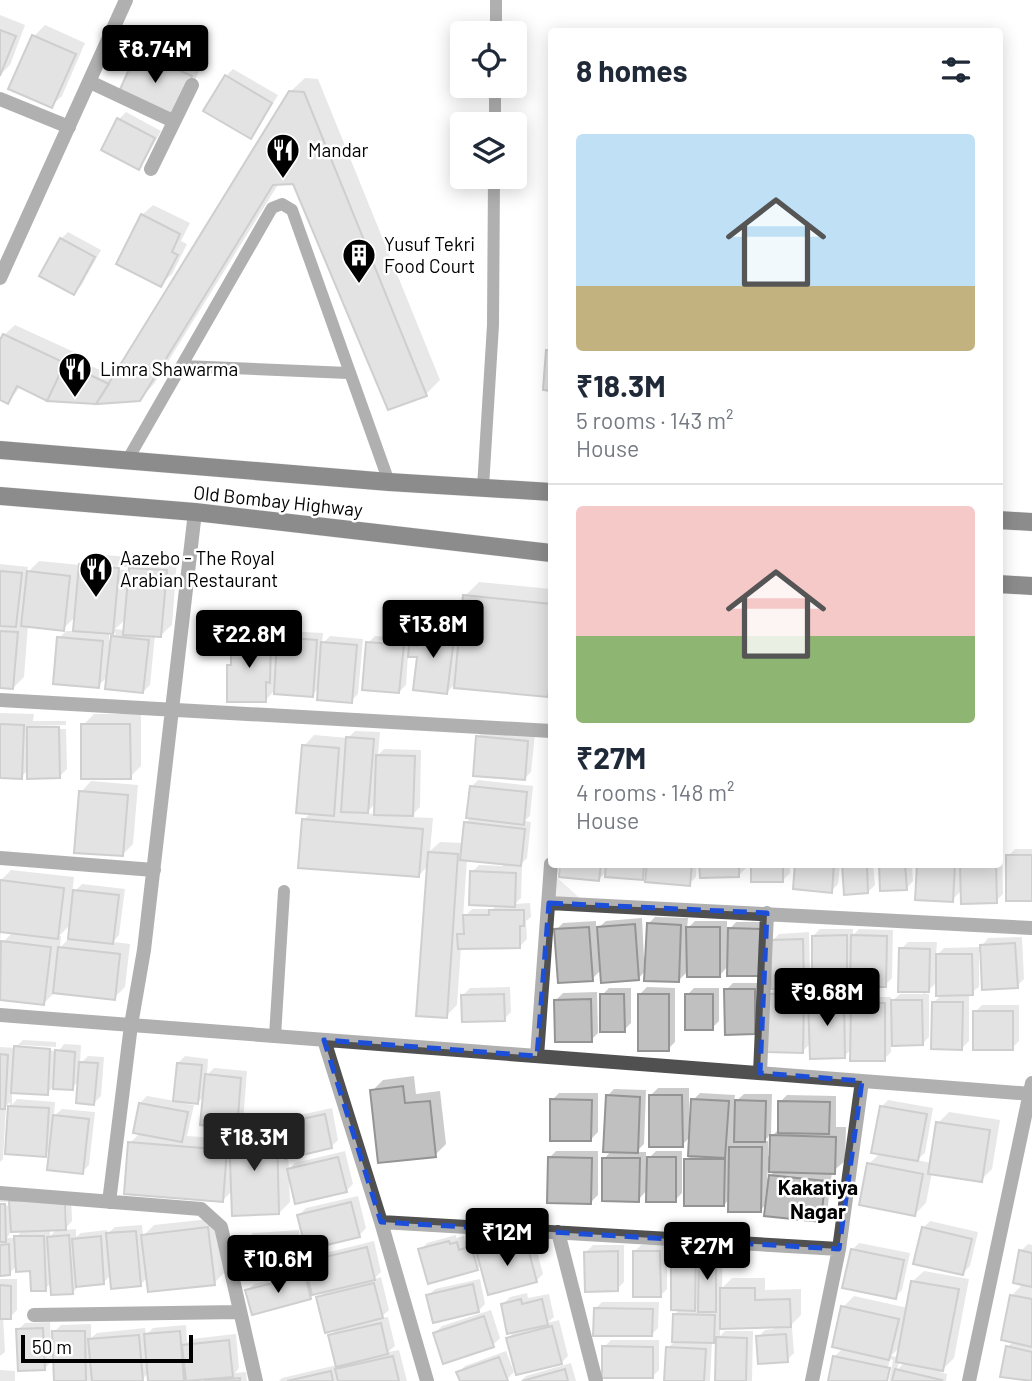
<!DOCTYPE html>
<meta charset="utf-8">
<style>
body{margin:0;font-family:Barlow,sans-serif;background:#f2f2f3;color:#1f2937;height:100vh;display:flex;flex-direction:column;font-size:26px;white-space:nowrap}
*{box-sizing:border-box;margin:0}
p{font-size:23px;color:#747a83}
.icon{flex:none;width:38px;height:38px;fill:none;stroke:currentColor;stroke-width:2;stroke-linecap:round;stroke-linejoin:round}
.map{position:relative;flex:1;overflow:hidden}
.sheet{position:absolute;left:548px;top:28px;width:455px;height:840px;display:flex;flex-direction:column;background:#fff;border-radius:7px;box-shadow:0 4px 18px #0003}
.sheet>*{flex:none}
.controls{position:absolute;left:450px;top:21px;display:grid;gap:14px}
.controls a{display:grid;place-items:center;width:77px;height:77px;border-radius:7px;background:#fff;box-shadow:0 4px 18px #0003;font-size:35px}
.scale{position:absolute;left:21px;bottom:18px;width:172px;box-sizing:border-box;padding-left:7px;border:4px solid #000;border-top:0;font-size:19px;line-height:24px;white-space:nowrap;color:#000;-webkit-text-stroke:5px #fff;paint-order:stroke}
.price{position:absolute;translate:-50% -60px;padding:0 16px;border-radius:7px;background:#000;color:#fff;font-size:23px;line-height:46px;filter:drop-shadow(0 2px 4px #0008)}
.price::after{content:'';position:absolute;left:50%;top:42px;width:21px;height:16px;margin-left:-10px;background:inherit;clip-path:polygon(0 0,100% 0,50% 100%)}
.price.active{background:#222;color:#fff}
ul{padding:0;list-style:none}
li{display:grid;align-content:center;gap:14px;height:371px;padding:0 28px}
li+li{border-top:2px solid #e0e1e3}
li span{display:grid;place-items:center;height:217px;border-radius:7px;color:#555}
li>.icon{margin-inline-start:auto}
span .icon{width:126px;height:126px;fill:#fffc;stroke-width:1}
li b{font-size:30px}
h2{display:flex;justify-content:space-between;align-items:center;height:84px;padding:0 28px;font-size:30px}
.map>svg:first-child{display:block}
.green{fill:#d7d7d7}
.shadow{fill:#0003;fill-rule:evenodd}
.building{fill:#c0c0c0;stroke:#949494;stroke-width:2}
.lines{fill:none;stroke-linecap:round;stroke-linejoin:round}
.primary-casing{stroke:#dbdbdb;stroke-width:19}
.lane{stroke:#505050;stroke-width:12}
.street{stroke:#505050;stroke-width:14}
.primary{stroke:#000;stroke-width:18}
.marked{fill:none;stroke:#1d4ed8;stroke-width:5;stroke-dasharray:14 9;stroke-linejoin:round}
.labels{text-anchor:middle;stroke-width:5;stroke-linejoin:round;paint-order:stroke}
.poi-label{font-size:19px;fill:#000;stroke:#fff;text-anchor:start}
.street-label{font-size:19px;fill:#000;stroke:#fff}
.neighbourhood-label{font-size:21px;font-weight:bold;fill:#000;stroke:#fff}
</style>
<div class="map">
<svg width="1032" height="1381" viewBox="0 0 1032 1381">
<rect width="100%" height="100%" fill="#fff"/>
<path class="green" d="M553,874L583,901L551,898Z"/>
<path class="shadow" d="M0,15L25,25L10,65L0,75Z
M45,25L85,43L62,96L51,106L10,88L34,36Z
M150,41L202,65L183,105L139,52Z
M233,69L278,95L257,130L250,137L206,110L226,76Z
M305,78L318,79L440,380L426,394L294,182L279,183L154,384L139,399L21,386L8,402L0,398V344L4,335L15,325L74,352L72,357L115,377L290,92Z
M126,112L161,131L145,160L138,167L119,119Z
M153,205L190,223L181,241L187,244L172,274L161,284L142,215Z
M68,232L101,250L81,286L74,293L61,239Z
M92,554L129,557L127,571L141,558L177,560L172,625L161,635H155L150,685L143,692L108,676L98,686L59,638L66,631H74L76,616L63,629L28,625L24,677L13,688L0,687V564L28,567L27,573L39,561L80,565ZM88,563L128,567L127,570L88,567ZM126,619L125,630L115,629ZM109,632L116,633L109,641Z
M479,582L551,589V692L548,695L456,683L447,692L419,656L408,655L406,685L399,692L368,643L375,636L410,639L409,647L418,638L421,639L422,627L429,620L462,624L465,596Z
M244,628H281V636L286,631L323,633L322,644L330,636L363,639L358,694L351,701L319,688L312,695L273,692L265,701L229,666L233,661V639Z
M0,713L34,714L33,721H66V725L33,726V729H66L67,769L60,776L29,769L21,777H0Z
M94,714H141V766L130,777L83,725Z
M485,730L535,734L531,772L524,779L478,737Z
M355,731L380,732L378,755L384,749L421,750L420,807L410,817L433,818L430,851L440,842L464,843L466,823L471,817V787L478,780L533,786L530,816L524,821L531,822L527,858L519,866H522L521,898L515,904L530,903L531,917L526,921L527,939L520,946L461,947L457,1005L446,1016L429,865L419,875L304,820L311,812L304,746L314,735L348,738ZM376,803V814L366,813ZM467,859L503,863V866L479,865L472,872L497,904L493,909H472L463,918Z
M91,781L138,785L133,844L123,854L81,792Z
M1015,849H1032V899L1008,856Z
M999,851H1002L1003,894L996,901L962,890L952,900L918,864H999Z
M562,864H697L696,877L689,884L648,873L642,879L607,871L599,879Z
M701,864H746V868L739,875Z
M753,864H790V873L783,880Z
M797,864H840L838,884L831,891Z
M844,864H873L875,885L868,892Z
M881,864H912L913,881L906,889Z
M11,870L74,877L72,894L82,884L125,889L119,935L113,942L130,944L125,987L114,998L55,992L44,1003L0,998V945L13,932L1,931L0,943V881ZM71,924L69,938L60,948L61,936H59Z
M655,917L688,918L687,929L695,921H727V932L736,922H767L720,975L688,971L678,981L646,970L638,979L601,970L592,979L556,930L563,923L596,921V930L606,921L642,918L644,958H647L648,924Z
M820,929H853V935L859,929L893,930L892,978L885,985H852L845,992H850V1006L859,997H891V1002L900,994H924L901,949L908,942H937L936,956L944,948L981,947L988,938L1022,937L1024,979L1017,986L982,952H979V987L969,994V1041L962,1048L933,1003L942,994L938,981L925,994H929V1037L922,1044H891V1052L884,1059L852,1049L844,1056L811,1043L803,1051L769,995L777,987L772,941L779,934L809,932L810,976H814L813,936ZM814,976L820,990L810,1000V988H802Z
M733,983H761L755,1033L726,990Z
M510,987L511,1012L504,1019L463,995L470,988Z
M647,987L675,988V1042L668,1049L640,994Z
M609,988H631V1023L624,1030L602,995Z
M694,988H719V1021L712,1028L687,995Z
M597,992L598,1033L591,1040L556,1000L563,993Z
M982,1005H1019V1041L1012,1048L975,1012Z
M23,1040L56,1042V1047L20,1045V1049L59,1051L64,1044L81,1045L80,1064L88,1056L104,1057L101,1096L94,1103L80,1080L72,1088L53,1087L47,1093L12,1092V1105L17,1099L55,1102L54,1116L62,1109L95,1112L89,1165L82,1172L51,1149L45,1155L7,1153L10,1102L6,1106L3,1159L0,1162V1047L15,1048Z
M185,1056L208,1059L207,1075L214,1068L247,1071L243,1122L283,1121L286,1118L332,1108L338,1140L331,1147L288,1156L289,1169L295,1163L345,1151L353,1184L346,1191L289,1178L290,1202L279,1213L233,1190L223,1200L130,1143L141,1132L140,1103L147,1096L175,1101L178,1063ZM205,1095L237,1127L231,1133V1139L187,1136L194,1105L186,1104L187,1101L198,1102Z
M414,1076L416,1094L440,1091L446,1144L435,1155L372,1091L383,1080Z
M658,1088H689V1117H692L693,1100L700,1093L735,1095L734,1103L744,1094H772L771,1134L764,1141H768V1156H771L772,1136L780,1128V1102L787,1095L836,1096V1127H846L845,1161L832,1172L827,1213L820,1220L768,1203L760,1210L730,1198L724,1205L686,1160L690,1156L691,1136L682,1145L651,1095ZM768,1170H776L767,1179Z
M614,1089L646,1090L644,1144L636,1152H646V1161L656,1151H682V1193L675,1200L648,1189L638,1200L604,1159L612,1150L607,1096Z
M559,1093H598V1132L591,1139L552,1100Z
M888,1100L933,1108L925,1153L917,1160L931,1163L938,1123L949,1112L1000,1120L992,1169L981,1180L932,1172L926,1203L915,1214L869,1164L880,1153L881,1107Z
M556,1151H598V1195L591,1202L549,1158Z
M66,1193H71L72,1221L64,1230L76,1229V1237L81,1233L107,1230V1234L115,1227L142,1225L143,1236L154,1225L219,1218L225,1272L214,1283L148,1277L140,1285L111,1275L103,1283L80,1285L73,1292L52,1282L45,1289L32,1269L17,1265L9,1274H0V1206L14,1205V1202H0V1198H11L67,1224ZM50,1229H57L50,1236ZM12,1230H23L15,1238H7Z
M358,1196L366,1228L359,1236L299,1215L306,1208Z
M930,1221L978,1232L970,1266L963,1273L923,1228Z
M299,1230L301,1256L294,1263L246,1240L253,1233Z
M456,1235V1238L464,1236L466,1244L478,1241L481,1252L486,1247L533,1236L543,1274L536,1281L482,1264L477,1269L420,1250L427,1243Z
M374,1241L381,1272L374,1279L381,1277L389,1310L380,1318L388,1317L395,1346L388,1352L399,1350L407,1381H279L282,1378L337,1365L330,1336L338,1328L318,1298L326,1290L315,1293L310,1298L247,1291L254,1284L308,1270L306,1263L313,1256Z
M680,1241L702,1242V1251L707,1246H723L722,1288L732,1278H765V1290L801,1289V1315L788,1328H792L794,1353L787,1360L758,1337L765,1330L774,1329V1326L720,1327V1336L725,1331H753L752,1381H717L718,1336L712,1342L710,1381H665L668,1348L674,1342L675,1314L680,1309L673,1248Z
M859,1243L910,1253L902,1290L895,1297L852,1250Z
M667,1244V1289L660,1296L634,1252L641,1245Z
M1028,1244L1032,1245V1381L1007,1347L1014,1341L1012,1295L1023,1284L1021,1251Z
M593,1245H624V1282L617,1289L586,1252Z
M924,1271L969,1279L954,1358L940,1372L947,1374L946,1381H889L893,1360L890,1359L885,1381H829L834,1357L843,1348V1307L854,1296L908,1308L913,1281ZM901,1346L899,1357L891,1356ZM899,1361L905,1362L897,1370Z
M0,1279H17V1310L10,1317H3L5,1352L0,1356Z
M480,1279L485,1304L478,1311L428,1296L435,1289Z
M527,1293L528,1298L549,1294L554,1317L547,1323L559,1320L568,1356L561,1363L508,1338L516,1330L503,1304L510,1297Z
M602,1302H659L658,1328L651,1335L595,1309Z
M491,1310L500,1338L493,1345L435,1333L442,1326Z
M50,1322L52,1361L45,1368L18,1330L25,1323Z
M91,1324V1338L97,1333L145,1328L146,1335L153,1328L186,1325L187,1343L191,1339L236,1334L239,1368L235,1373L246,1372L247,1381H150L149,1372L141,1381H56L54,1332L61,1325Z
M611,1340H659V1370L652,1377L604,1347Z
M506,1351L514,1372L507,1379L462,1381L458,1373L465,1366Z
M571,1363L576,1381H521L526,1376Z
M0,1370L15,1371V1381H0Z"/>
<path class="building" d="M0,30L16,36L0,76Z
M32,35L76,54L52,108L8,89Z
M137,51L192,76L173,118L118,94Z
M225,75L272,103L251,139L203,111Z
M289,91L304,92L427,396L388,410L293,184L273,185L140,401L96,404Z
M117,118L155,138L139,170L101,150Z
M141,214L180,234L172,252L178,255L161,287L116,264Z
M60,238L95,257L74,295L39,276Z
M3,334L65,363L47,401L17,386L8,404L0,400V340Z
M546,350H551V391L543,390Z
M65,363L109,384L96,404L47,401Z
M79,564L119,568L113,634L73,631Z
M129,568L167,570L161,637L123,635Z
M0,571L22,573L16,627L0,626Z
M27,571L70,576L64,631L21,626Z
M463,595L551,604V669L548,697L454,688Z
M421,626L455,631L447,694L413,690L417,657H408L409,645L418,646Z
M0,631L18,632L13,689L0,688Z
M111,636L149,640L143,693L105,689Z
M57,637L103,641L99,688L53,684Z
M277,637L317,640L313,697L274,694Z
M231,638H271L270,683L266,682V702H227V665H231Z
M321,642L357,645L352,703L317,700Z
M366,642L404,645L399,693L362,690Z
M0,724L24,725L22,779L0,778Z
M81,724H130L131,779H81Z
M27,727H59L60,778L27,779Z
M476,736L528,741L525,780L473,776Z
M346,737L374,739L368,813L341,812Z
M302,745L339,748L334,816L296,813Z
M376,755L415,756L413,816L374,815Z
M470,786L527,792L524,825L466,818Z
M79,791L128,795L123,856L74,853Z
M302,819L423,829L419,877L298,868Z
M464,822L525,829L521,866L460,860Z
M428,852L458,854L447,1018L416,1016Z
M1006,855H1032V901H1006Z
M560,864H601L599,881L559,877Z
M606,864H644L643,880L605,877Z
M647,864H692L690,886L645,882Z
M699,864H739V877L700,878Z
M751,864H783V882H751Z
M795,864H834L832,893L793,889Z
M842,864H867L868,893L844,895Z
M879,864H905L907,890L880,891Z
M917,864H955L953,902L915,900Z
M960,864H996L997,903L961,904Z
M470,871L516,873L515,907L469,905Z
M0,880L64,888L58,939L0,932Z
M73,890L119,895L113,944L68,939Z
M489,910H524V926H520V948L458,949L457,934H464L463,915H489Z
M647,923L681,925L679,982L644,981Z
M635,924L639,980L601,983L597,927Z
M589,927L593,981L558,983L554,929Z
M686,927H720V977H687Z
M728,928L761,929V976H727Z
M847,935V992H812V936Z
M851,935L887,936L886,987H850Z
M803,939L804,988L771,989L770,940Z
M1,941L51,947L44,1005L0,1000Z
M1015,943L1018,988L982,990L980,945Z
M58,947L120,954L115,1000L53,993Z
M899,948L930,949L929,992H898Z
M936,954H972L973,995L936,996Z
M724,989H755V1034L725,1035Z
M504,994L505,1021L462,1022L461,995Z
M600,994H624L625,1032H600Z
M638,994H669V1051H638Z
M685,994H713V1030H685Z
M768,994H804L803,1053L767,1052Z
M844,998L845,1058L810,1059L808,999Z
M591,999L592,1042H555L554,1000Z
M891,1000H922L923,1045L892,1046Z
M932,1002H963L962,1050L931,1049Z
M851,1003H885V1061H850Z
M973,1011H1013V1050H973Z
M14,1046L50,1049L48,1095L11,1093Z
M55,1050L75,1052L73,1090L53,1089Z
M0,1054L8,1055L5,1109H0Z
M79,1062L98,1063L94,1105L76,1103Z
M177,1063L202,1065L198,1104L173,1101Z
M205,1074L241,1078L237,1129L200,1125Z
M403,1086L405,1103L430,1101L436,1157L378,1163L370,1090Z
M606,1095L640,1097L638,1153L603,1152Z
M649,1095H682L683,1147H649Z
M550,1099L592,1100L591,1141H550Z
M691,1099L729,1101L725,1158L688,1156Z
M735,1100L766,1101L765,1142H734Z
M778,1101L830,1102L829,1134L778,1133Z
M139,1103L188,1112L182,1142L133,1133Z
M8,1106L49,1108L46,1157L5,1154Z
M880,1106L927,1114L918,1161L871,1153Z
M325,1114L332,1148L285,1159L278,1124Z
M53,1115L89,1119L83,1174L47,1170Z
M936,1122L990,1130L982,1182L928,1174Z
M277,1131L279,1214L232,1216L229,1132Z
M770,1135L836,1137L835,1174L769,1172Z
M128,1142L227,1150L223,1202L124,1194Z
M729,1147H762L761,1212H728Z
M338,1157L347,1192L295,1204L287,1169Z
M548,1157L592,1158L591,1204L547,1203Z
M647,1157H676V1202H646Z
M602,1158H640L639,1202L602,1201Z
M684,1159H725L724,1206H684Z
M867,1163L923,1174L915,1216L859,1205Z
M769,1175L825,1181L821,1222L764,1216Z
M65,1199L66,1230L11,1232L9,1201Z
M351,1202L360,1237L306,1250L297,1215Z
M0,1204H5L6,1242H0Z
M208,1227L215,1285L148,1292L141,1235Z
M922,1227L972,1239L963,1275L913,1264Z
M136,1231L141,1286L111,1289L106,1233Z
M69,1235L73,1294L51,1295L47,1237Z
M14,1236H44L46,1291H31L30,1271L16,1272Z
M101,1236L104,1284L76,1287L72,1239Z
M292,1236L294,1265L247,1268L245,1239Z
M449,1241L450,1244L457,1242L459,1250L471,1246L478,1270L428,1284L418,1249Z
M526,1241L537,1282L488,1295L477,1254Z
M9,1244L10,1275L0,1276V1245Z
M367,1247L375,1280L312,1295L304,1262Z
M671,1248H696L695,1311L671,1310Z
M851,1249L904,1260L896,1299L842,1288Z
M1019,1250L1032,1253V1287L1013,1283Z
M618,1251V1291L585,1292L584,1252Z
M633,1251H660L661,1297H633Z
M699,1252H716V1312H698Z
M305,1275L311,1299L252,1315L245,1290Z
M911,1281L959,1289L943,1371L896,1362Z
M374,1283L383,1318L325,1333L316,1297Z
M473,1284L479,1312L433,1323L426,1295Z
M0,1285L11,1286V1319H0Z
M720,1288H755V1300L790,1299L791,1327L720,1329Z
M1010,1295L1032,1299V1347L1001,1340Z
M521,1299L522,1304L542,1299L548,1325L507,1334L501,1304Z
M841,1306L899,1319L889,1360L832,1347Z
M594,1308L653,1309L652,1336H593Z
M673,1314L715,1315L714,1343L672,1342Z
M484,1316L494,1347L443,1364L433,1333Z
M381,1323L388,1354L336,1367L328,1335Z
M552,1326L562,1364L516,1375L506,1338Z
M43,1328L45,1370L18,1371L16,1329Z
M52,1331H85L86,1381H54Z
M180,1331L184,1381H148L144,1334Z
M786,1334L788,1362L758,1364L756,1336Z
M139,1335L143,1381H92L88,1339Z
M716,1337L747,1338L746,1381H715Z
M229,1340L233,1377L186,1381L182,1345Z
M602,1346L653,1347V1378H602Z
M1006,1346L1032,1352V1381L1000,1377Z
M666,1347L706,1349L704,1381H664Z
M393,1356L399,1381H338L335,1369Z
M833,1356L890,1368L887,1381H828Z
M499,1357L508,1381H460L456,1372Z
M565,1369L568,1381H522Z
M895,1369L942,1380L941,1381H892Z
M331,1371L333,1381H287Z
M240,1378V1381H204Z"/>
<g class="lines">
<defs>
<path id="primary" d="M0,450L389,482L551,492
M0,496L195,512L551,553
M999,520L1032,522
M999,584L1032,586"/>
</defs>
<use href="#primary" class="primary-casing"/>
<path class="lane" d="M496,33V0
M495,124V86
M183,366L348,373
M128,459L272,208L282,204L292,210L389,482
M483,487L493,325L494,177
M275,1036L284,891"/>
<path class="street" d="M90,82L173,121
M0,99L69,127
M151,169L192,85
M0,278L126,0
M0,700L551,731
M0,858L154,870
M549,903L1032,928
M0,1015L1032,1094
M324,1040L381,1222L427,1381
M537,1056L551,864
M760,1073L767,913
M0,1193L201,1209L221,1227L256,1381
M109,1202L131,1025L144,950L195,512
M381,1222L839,1249
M558,1232L596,1381
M34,1315L239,1312
M812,1381L839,1249L862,1081
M969,1381L1032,1083"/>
<use href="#primary" class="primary"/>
</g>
<path d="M0 0H1032V1381H0ZM549,903L767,913L760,1073L862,1081L839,1249L381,1222L324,1040L537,1056Z" fill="#fff" fill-opacity=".55" fill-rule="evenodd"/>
<path class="marked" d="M549,903L767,913L760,1073L862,1081L839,1249L381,1222L324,1040L537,1056Z"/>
<defs>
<symbol id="restaurant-pin" viewBox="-11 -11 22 30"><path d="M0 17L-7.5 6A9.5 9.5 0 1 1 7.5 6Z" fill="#000" stroke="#fff"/><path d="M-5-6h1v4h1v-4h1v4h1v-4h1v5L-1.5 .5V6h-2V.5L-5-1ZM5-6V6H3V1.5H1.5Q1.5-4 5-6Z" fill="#fff"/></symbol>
<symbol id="building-pin" viewBox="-11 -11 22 30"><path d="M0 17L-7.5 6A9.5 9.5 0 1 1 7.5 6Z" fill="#000" stroke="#fff"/><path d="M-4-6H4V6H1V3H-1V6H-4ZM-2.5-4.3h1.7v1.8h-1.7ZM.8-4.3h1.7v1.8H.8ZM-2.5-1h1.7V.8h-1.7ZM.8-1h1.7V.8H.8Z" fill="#fff"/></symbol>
</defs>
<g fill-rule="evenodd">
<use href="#restaurant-pin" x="264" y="131" width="38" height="52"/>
<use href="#building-pin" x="340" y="236" width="38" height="52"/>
<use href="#restaurant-pin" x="56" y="350" width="38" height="52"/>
<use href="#restaurant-pin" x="77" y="550" width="38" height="52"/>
</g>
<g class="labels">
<g class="poi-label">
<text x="308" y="157">Mandar</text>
<text x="384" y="251">Yusuf Tekri<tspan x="384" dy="22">Food Court</tspan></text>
<text x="100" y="376">Limra Shawarma</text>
<text x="120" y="565">Aazebo - The Royal<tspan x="120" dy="22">Arabian Restaurant</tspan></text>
</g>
<g class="street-label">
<text transform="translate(278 501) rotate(6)" y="7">Old Bombay Highway</text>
</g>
<g class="neighbourhood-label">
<text x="818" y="1195">Kakatiya<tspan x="818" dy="24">Nagar</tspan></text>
</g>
</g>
</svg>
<div class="controls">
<a><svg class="icon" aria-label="locate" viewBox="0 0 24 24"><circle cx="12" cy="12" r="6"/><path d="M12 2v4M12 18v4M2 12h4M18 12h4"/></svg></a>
<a><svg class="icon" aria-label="layers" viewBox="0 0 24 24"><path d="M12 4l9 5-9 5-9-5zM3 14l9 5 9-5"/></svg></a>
</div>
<div class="scale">50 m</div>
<b class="price" style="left:155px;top:85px">₹8.74M</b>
<b class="price" style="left:433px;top:660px">₹13.8M</b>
<b class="price" style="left:249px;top:670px">₹22.8M</b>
<b class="price" style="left:827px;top:1028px">₹9.68M</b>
<b class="price active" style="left:254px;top:1173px">₹18.3M</b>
<b class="price" style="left:507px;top:1268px">₹12M</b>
<b class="price" style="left:707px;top:1282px">₹27M</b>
<b class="price" style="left:278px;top:1295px">₹10.6M</b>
<section class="sheet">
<h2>8 homes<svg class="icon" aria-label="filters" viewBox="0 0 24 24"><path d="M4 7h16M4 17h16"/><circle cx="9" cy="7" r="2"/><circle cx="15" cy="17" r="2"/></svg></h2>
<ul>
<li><span style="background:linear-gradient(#bfe0f5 70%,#c2b280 0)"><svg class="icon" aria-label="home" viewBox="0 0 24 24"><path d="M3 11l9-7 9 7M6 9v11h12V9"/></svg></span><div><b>₹18.3M</b><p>5 rooms · 143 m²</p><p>House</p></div></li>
<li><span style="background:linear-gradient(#f6c9c9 60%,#8fb573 0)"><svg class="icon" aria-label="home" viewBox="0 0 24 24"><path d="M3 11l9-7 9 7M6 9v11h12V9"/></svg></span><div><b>₹27M</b><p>4 rooms · 148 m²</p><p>House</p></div></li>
</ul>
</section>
</div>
